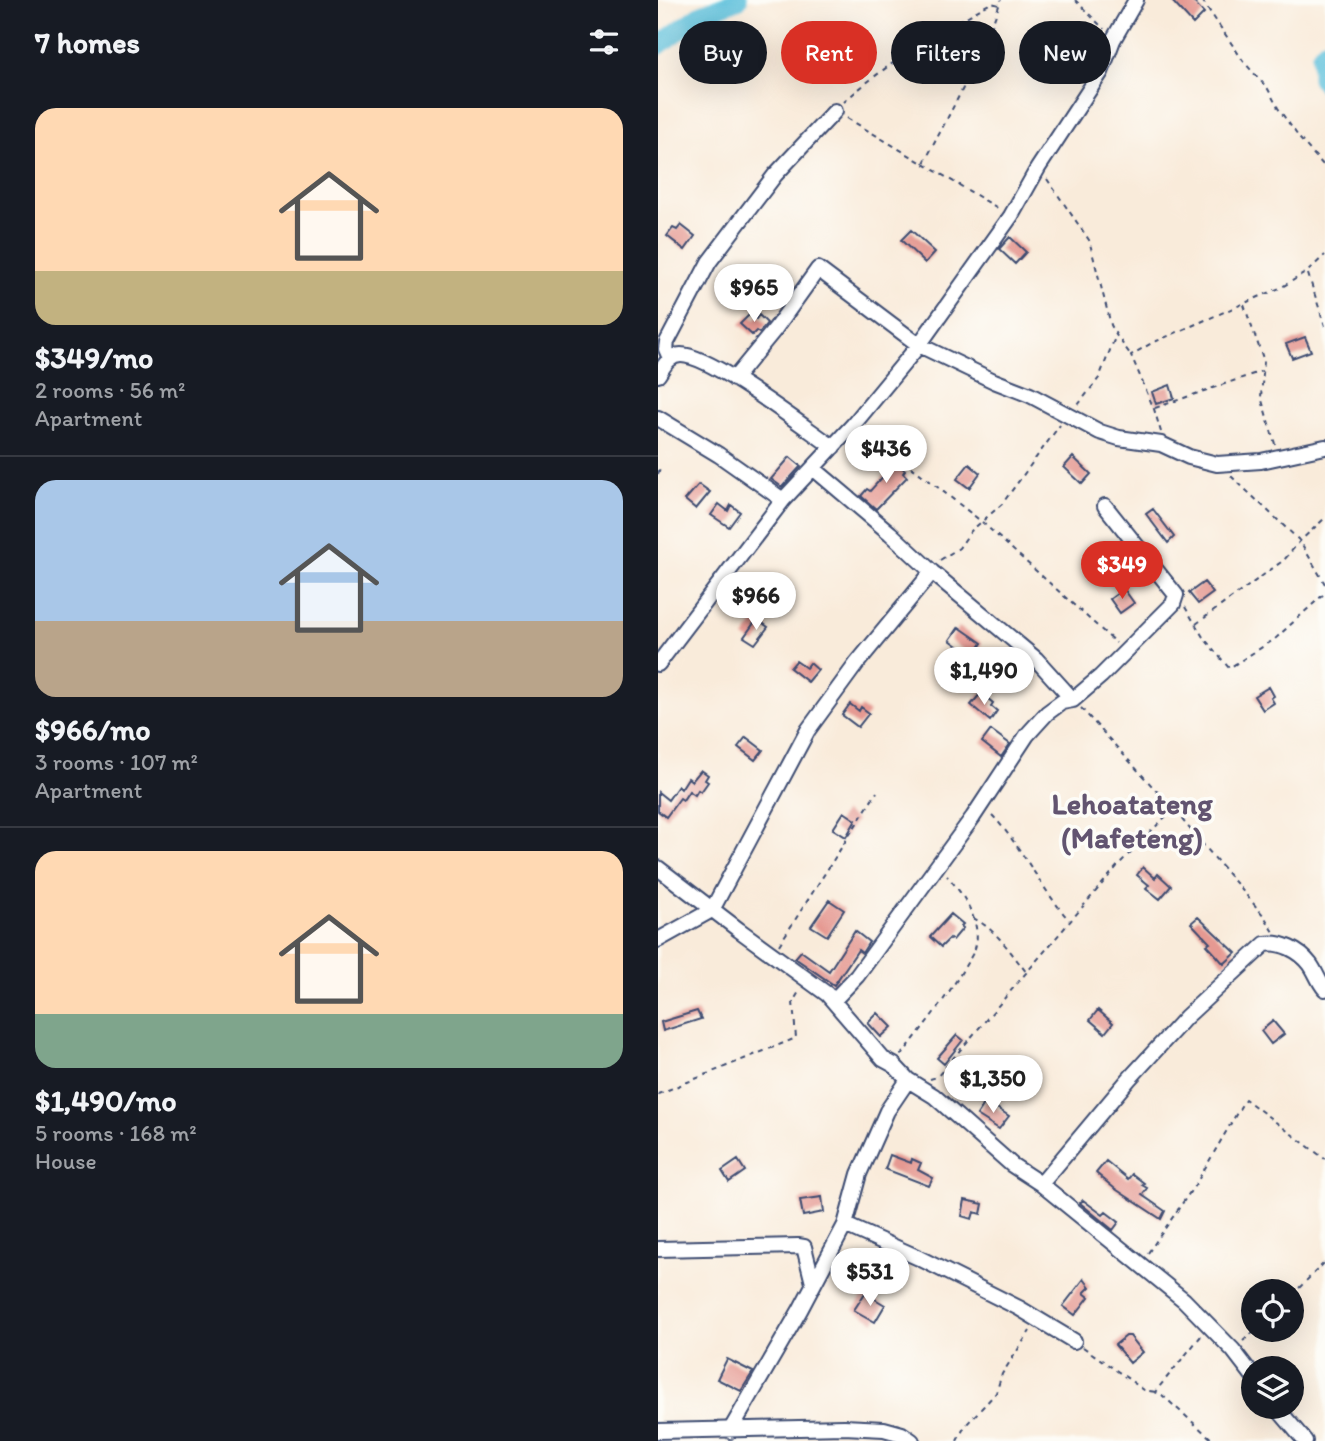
<!DOCTYPE html>
<meta charset="utf-8">
<style>
body{margin:0;font-family:Itim,sans-serif;background:#20242c;color:#f1f3f6;height:100vh;display:flex;flex-direction:column;font-size:26px;white-space:nowrap}
*{box-sizing:border-box;margin:0}
p{font-size:23px;color:#9ea1a6}
.icon{flex:none;width:38px;height:38px;fill:none;stroke:currentColor;stroke-width:2;stroke-linecap:round;stroke-linejoin:round}
.map{position:relative;flex:1;overflow:hidden}
.details{display:flex;flex-direction:column;background:#171b24;width:658px}
.details>*{flex:none}
.guide{position:absolute;left:21px;top:21px;width:541px;height:63px;display:flex;gap:14px}
.fabs{position:absolute;left:583px;top:1279px;display:grid;gap:14px}
.fabs a{display:grid;place-items:center;width:63px;height:63px;border-radius:50%;background:#171b24;box-shadow:0 7px 28px #0002;font-size:35px}
.price{position:absolute;translate:-50% -60px;padding:0 16px;border-radius:24px;background:#fff;color:#222;font-size:23px;line-height:46px;filter:drop-shadow(0 2px 4px #0008)}
.price::after{content:'';position:absolute;left:50%;top:42px;width:21px;height:16px;margin-left:-10px;background:inherit;clip-path:polygon(0 0,100% 0,50% 100%)}
.price.current{background:#d93025;color:#fff}
ul{padding:0;list-style:none}
li{display:grid;align-content:center;gap:14px;height:371px;padding:0 35px}
li+li{border-top:2px solid #363941}
li span{display:grid;place-items:center;height:217px;border-radius:21px;color:#555}
li>.icon{margin-inline-start:auto}
span .icon{width:126px;height:126px;fill:#fffc;stroke-width:1}
li b{font-size:30px}
h2{display:flex;justify-content:space-between;align-items:center;height:84px;padding:0 35px;font-size:30px}
.chip{padding:0 24px;border-radius:32px;background:#171b24;box-shadow:0 7px 28px #0002;font-size:24px;line-height:63px}
.chip.current{background:#d93025;color:#fff}
main{display:flex;flex:1;min-height:0}
.map>svg:first-child{display:block}
.lines{fill:none;stroke-linecap:round;stroke-linejoin:round}
.river{stroke:#5ec1dc;stroke-width:19}
.building{fill:#e59992}
.minor-casing{stroke:#3c4b71;stroke-width:18}
.path{stroke:#3c4b71;stroke-width:2;stroke-dasharray:5 5;stroke-linecap:butt}
.minor{stroke:#fff;stroke-width:14}
.labels{text-anchor:middle;stroke-width:7;stroke-linejoin:round;paint-order:stroke}
.district-label{font-size:30px;font-weight:bold;fill:#625470;stroke:#fdfcf7}
</style>
<main>
<section class="details">
<h2>7 homes<svg class="icon" aria-label="filters" viewBox="0 0 24 24"><path d="M4 7h16M4 17h16"/><circle cx="9" cy="7" r="2"/><circle cx="15" cy="17" r="2"/></svg></h2>
<ul>
<li><span style="background:linear-gradient(#ffd9b3 75%,#c2b280 0)"><svg class="icon" aria-label="home" viewBox="0 0 24 24"><path d="M3 11l9-7 9 7M6 9v11h12V9"/></svg></span><div><b>$349/mo</b><p>2 rooms · 56 m²</p><p>Apartment</p></div></li>
<li><span style="background:linear-gradient(#a9c7e8 65%,#b9a48a 0)"><svg class="icon" aria-label="home" viewBox="0 0 24 24"><path d="M3 11l9-7 9 7M6 9v11h12V9"/></svg></span><div><b>$966/mo</b><p>3 rooms · 107 m²</p><p>Apartment</p></div></li>
<li><span style="background:linear-gradient(#ffd9b3 75%,#7fa58c 0)"><svg class="icon" aria-label="home" viewBox="0 0 24 24"><path d="M3 11l9-7 9 7M6 9v11h12V9"/></svg></span><div><b>$1,490/mo</b><p>5 rooms · 168 m²</p><p>House</p></div></li>
</ul>
</section>
<div class="map">
<svg width="667" height="1441" viewBox="0 0 667 1441">
<rect width="100%" height="100%" fill="#fdfcf7"/>
<filter id="ink" filterUnits="userSpaceOnUse"><feTurbulence type="fractalNoise" baseFrequency=".0143" numOctaves="2"/><feDisplacementMap in="SourceGraphic" scale="14" xChannelSelector="R" yChannelSelector="G"/><feConvolveMatrix kernelMatrix="1 2 1 2 8 2 1 2 1" color-interpolation-filters="sRGB"/></filter>
<filter id="wash" filterUnits="userSpaceOnUse"><feTurbulence type="fractalNoise" baseFrequency=".00686" numOctaves="4" result="noise"/><feDisplacementMap in="SourceGraphic" scale="28" xChannelSelector="R" yChannelSelector="G"/><feGaussianBlur stdDeviation="1.57" result="paint"/><feColorMatrix in="noise" values="0 0 0 0 0 0 0 0 0 0 0 0 0 0 0 0 0 1.4 0 .05"/><feComposite in="paint" operator="in"/></filter>
<g filter="url(#wash)">
<rect width="100%" height="100%" fill="#f9ebda"/>
<g class="lines">
<path class="river" d="M0,46L41,15L80,0
M667,50L663,55V78L667,83"/>
</g>
<g id="blocks">
<path class="building" d="M513,0H534L546,13L535,24Z
M23,225L37,236L27,250L9,236L15,228L19,230Z
M253,230L277,252L267,263L243,240Z
M352,237L368,252L357,264L341,249Z
M92,314L98,319L101,315L109,323L101,333L98,331L94,335L82,324Z
M647,337L653,351L634,358L628,344Z
M512,385L516,398L498,404L494,392Z
M132,457L143,466L124,487L113,479Z
M415,457L433,474L424,484L406,467Z
M233,459L247,470L245,473L249,477L218,509L203,496L209,489L212,491L230,471L226,468Z
M311,464L322,473L311,488L299,479Z
M41,484L52,492L38,509L27,500Z
M61,504L70,511L73,505L82,512L71,527L53,515Z
M495,509L516,537L510,543L488,514Z
M546,582L555,593L540,604L531,593Z
M466,589L476,603L462,613L452,599Z
M99,619L110,627L97,644L86,637Z
M301,627L324,643L315,657L292,640Z
M138,661L148,668L152,663L160,670L150,682L132,668Z
M611,687L616,696L613,698L616,703L605,710L596,696Z
M323,693L335,703L333,706L339,711L332,721L313,705Z
M192,704L201,711L203,707L211,713L200,727L184,715Z
M333,730L352,744L343,757L324,742Z
M88,737L105,750L97,760L80,747Z
M43,770L50,775L47,780L50,782L43,792L40,790L37,795L31,791L25,800L22,798L8,817L0,811V792L10,800L20,786L23,789L30,778L34,781Z
M186,812L198,820L188,837L175,829Z
M485,867L497,878L500,874L513,886L502,899L488,888L491,885L479,875Z
M171,900L186,910L169,936L153,926Z
M293,914L305,924L303,926L305,928L295,940L292,938L283,947L272,937Z
M540,917L578,953L566,964L549,945L552,943L533,923Z
M197,931L211,942L204,953L200,950L176,985L137,958L143,951L171,971Z
M440,1010L455,1023L447,1033L432,1020Z
M39,1011L43,1019L5,1031L3,1022Z
M220,1013L234,1027L223,1037L210,1023Z
M615,1021L626,1034L613,1044L603,1031Z
M299,1035L305,1040L286,1064L279,1058Z
M328,1101L351,1116L341,1129L319,1115Z
M232,1155L253,1163L254,1159L263,1163L260,1170L275,1178L271,1186L227,1169Z
M80,1160L87,1171L71,1182L64,1171Z
M448,1161L470,1179L474,1174L486,1183L484,1185L489,1188L484,1195L507,1211L503,1219L456,1188L438,1173Z
M164,1197L166,1212L145,1216L142,1200Z
M307,1200L325,1204L323,1214L316,1212L314,1219L304,1216Z
M425,1200L445,1215L448,1212L461,1222L455,1230L422,1203Z
M426,1279L432,1287L426,1293L431,1297L417,1315L405,1306Z
M207,1293L227,1305L217,1322L196,1310Z
M468,1336H472L485,1352L472,1363L457,1345Z
M69,1359L95,1372L83,1391L59,1379Z"/>
</g>
</g>
<g filter="url(#ink)">
<use href="#blocks" fill-opacity="0" stroke="#3c4b71" stroke-width="2"/>
<g class="lines">
<defs>
<path id="minor" d="M12,358L8,349L9,342L51,262L117,175L177,111
M0,375C6,366 11,355 23,355C53,355 146,427 175,447
M76,379L117,329L160,269L261,345L336,381L372,395L442,432L461,438L503,444L531,457L559,464L603,461L667,447
M0,418L61,455L125,500
M155,468L232,533L274,572L378,659L415,700
M0,664L125,500L195,425L261,345L353,216L380,168L443,72L455,40L478,0
M0,868L81,930L169,994L225,1059L236,1065L250,1080L276,1096L354,1165L383,1184L471,1079L528,1017L607,944C623,941 642,951 652,964C658,972 660,981 667,989
M0,940L54,910L150,730L199,663L274,572
M176,1000L199,976L315,817L369,735L389,713L404,702L415,700L443,676L515,604L518,595L447,506
M383,1184L526,1300L575,1350L595,1376
M187,1225L261,1258L361,1308L416,1341
M0,1249L140,1246L146,1247L155,1283
M618,1407L647,1441
M0,1431L186,1427L226,1429L244,1434L254,1441
M72,1431L142,1310L187,1225L201,1174L229,1111L250,1080"/>
</defs>
<use href="#minor" class="minor-casing"/>
<path class="path" d="M417,0L446,29
M544,0L586,62L610,89L620,108L642,139L667,167
M186,102C230,62 281,32 333,3L341,5
M189,118L343,210
M266,163L326,48L343,0
M389,179L431,240L453,325L458,335L472,354
M650,274L667,326
M586,305L606,361L603,397L617,444
M420,405L441,378L458,335
M497,408L604,371
M204,432L259,471L324,522L458,643
M503,432L496,409L473,355L494,343L624,287L649,272L667,255
M0,474L2,468
M573,476L642,541L667,584
M282,560L301,548L313,531L344,504L402,425
M527,607L545,637L571,668L617,639L667,593
M538,624L626,560L642,541L667,518
M423,708L515,809L606,916L616,932
M334,815C364,847 382,887 411,920
M315,918C338,929 353,953 369,973
M121,945L219,792
M243,1056C265,1027 288,999 306,968C310,961 317,952 318,944C323,921 304,892 289,876
M272,1079L279,1077L292,1062L462,863L515,809
M0,1094L138,1038L135,1002L142,990
M490,1253L539,1182L587,1099L667,1159
M634,1295L667,1262
M543,1336L497,1392L504,1395L556,1441
M585,1341L598,1330
M425,1347L486,1390L497,1392
M299,1441L307,1426L338,1393L344,1374L372,1331"/>
<use href="#minor" class="minor"/>
</g>
</g>
<g class="labels">
<g class="district-label">
<text x="474" y="814">Lehoatateng<tspan x="474" dy="34">(Mafeteng)</tspan></text>
</g>
</g>
</svg>
<div class="fabs">
<a><svg class="icon" aria-label="locate" viewBox="0 0 24 24"><circle cx="12" cy="12" r="6"/><path d="M12 2v4M12 18v4M2 12h4M18 12h4"/></svg></a>
<a><svg class="icon" aria-label="layers" viewBox="0 0 24 24"><path d="M12 4l9 5-9 5-9-5zM3 14l9 5 9-5"/></svg></a>
</div>
<b class="price" style="left:96px;top:324px">$965</b>
<b class="price" style="left:228px;top:485px">$436</b>
<b class="price current" style="left:464px;top:601px">$349</b>
<b class="price" style="left:98px;top:632px">$966</b>
<b class="price" style="left:326px;top:707px">$1,490</b>
<b class="price" style="left:335px;top:1115px">$1,350</b>
<b class="price" style="left:212px;top:1308px">$531</b>
<div class="guide">
<a class="chip">Buy</a>
<a class="chip current">Rent</a>
<a class="chip">Filters</a>
<a class="chip">New</a>
</div>
</div>
</main>
